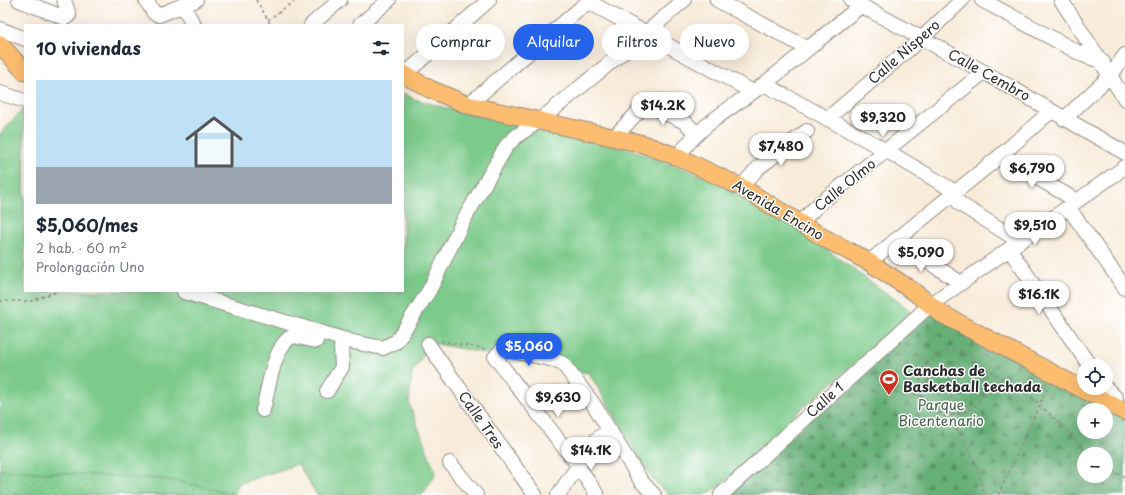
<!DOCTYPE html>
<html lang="es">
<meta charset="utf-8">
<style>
body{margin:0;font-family:"Playpen Sans",sans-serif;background:#f6f6f7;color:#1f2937;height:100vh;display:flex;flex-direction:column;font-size:15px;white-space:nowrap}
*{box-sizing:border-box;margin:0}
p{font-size:13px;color:#747a83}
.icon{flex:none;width:22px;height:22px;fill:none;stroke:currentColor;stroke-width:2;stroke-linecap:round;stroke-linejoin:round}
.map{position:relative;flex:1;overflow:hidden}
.side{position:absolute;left:24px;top:24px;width:380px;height:268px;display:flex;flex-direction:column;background:#fff;border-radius:0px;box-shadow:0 4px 16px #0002}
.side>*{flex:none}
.top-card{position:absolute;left:416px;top:24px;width:380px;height:36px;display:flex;gap:8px}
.fabs{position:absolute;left:1077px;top:359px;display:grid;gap:8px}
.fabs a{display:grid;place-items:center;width:36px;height:36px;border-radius:50%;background:#fff;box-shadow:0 4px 16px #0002;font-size:20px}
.price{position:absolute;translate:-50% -34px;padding:0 9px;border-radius:14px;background:#fff;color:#222;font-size:13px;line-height:26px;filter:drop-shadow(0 1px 2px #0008)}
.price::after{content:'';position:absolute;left:50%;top:24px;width:12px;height:9px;margin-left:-6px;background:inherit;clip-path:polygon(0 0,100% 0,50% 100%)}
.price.active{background:#2563eb;color:#fff}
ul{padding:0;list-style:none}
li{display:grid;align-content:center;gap:8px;height:212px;padding:0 12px}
li span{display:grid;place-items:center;height:124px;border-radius:0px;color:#555}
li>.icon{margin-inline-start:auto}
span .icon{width:72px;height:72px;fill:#fffc;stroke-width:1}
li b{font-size:17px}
h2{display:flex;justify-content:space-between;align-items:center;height:48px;padding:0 12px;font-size:17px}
.pill{padding:0 14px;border-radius:18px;background:#fff;box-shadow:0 4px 16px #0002;font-size:14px;line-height:36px}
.pill.active{background:#2563eb;color:#fff}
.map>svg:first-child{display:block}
.grass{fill:#7dcb8b;stroke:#547b5b}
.forest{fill:url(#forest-firs);stroke:#486d51;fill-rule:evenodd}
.park{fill:url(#park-dots);stroke:#547b5b}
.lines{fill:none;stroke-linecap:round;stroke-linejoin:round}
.minor-casing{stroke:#928b82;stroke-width:16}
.major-casing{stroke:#928b82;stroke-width:19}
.path{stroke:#928b82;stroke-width:1.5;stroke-dasharray:3 3;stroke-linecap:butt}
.minor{stroke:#fff;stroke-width:14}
.major{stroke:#fcbd6f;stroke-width:17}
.labels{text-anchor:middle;stroke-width:3;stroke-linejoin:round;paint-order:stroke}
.street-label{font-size:14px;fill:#2b2b2b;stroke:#fff}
.poi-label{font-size:14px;font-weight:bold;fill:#2b2b2b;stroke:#fff;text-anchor:start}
.park-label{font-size:14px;fill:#48634d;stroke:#fff}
</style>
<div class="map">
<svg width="1125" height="495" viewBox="0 0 1125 495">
<defs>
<pattern id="forest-firs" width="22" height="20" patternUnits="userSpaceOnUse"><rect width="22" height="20" fill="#66af77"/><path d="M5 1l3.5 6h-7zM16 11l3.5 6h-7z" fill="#548f62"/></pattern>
<pattern id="park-dots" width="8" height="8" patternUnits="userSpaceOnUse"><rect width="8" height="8" fill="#7dcb8b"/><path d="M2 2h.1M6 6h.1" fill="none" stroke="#6cae78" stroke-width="1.8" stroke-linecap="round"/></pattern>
</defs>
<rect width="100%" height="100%" fill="#fff"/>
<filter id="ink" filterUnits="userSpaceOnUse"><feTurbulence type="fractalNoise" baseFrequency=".025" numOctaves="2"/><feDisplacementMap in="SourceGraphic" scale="8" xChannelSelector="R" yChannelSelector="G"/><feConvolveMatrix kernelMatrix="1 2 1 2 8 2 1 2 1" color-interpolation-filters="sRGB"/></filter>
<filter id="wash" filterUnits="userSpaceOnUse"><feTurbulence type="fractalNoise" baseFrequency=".012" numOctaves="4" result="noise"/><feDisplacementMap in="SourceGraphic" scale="16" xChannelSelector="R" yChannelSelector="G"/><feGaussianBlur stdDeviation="0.9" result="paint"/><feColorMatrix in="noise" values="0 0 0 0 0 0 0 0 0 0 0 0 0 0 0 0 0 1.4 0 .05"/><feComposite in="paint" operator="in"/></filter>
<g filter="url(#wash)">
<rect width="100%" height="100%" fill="#f8ebd9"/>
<path class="grass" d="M403,93L414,99L460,112L541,131L627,148L745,191L914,313L790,419L722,484L705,495H668L653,480L589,373L431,343L412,373L409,403L436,474L422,495H317L298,464L238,484L235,495H0V134L24,108L25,291H403Z"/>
<path class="forest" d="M930,313L1125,418V495H724ZM1084,410H1106V432H1084ZM1084,454H1106V476H1084Z"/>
<path class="park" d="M0,470L165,479L232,493L231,495H0Z"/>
</g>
<g filter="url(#ink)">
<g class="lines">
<defs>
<path id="minor" d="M19,0L65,18L69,15L64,0
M146,0L154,13L159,15L196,0
M717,0L807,48
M851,0L984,72L1125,153
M982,0L1083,55L1103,62
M1061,0L1125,99
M589,2L753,92
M183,6L194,25
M311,25L340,0
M360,25L389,0
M0,29L25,39
M404,75L489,0
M764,84L887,151L949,188L960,204L1019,241
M0,93L25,101
M468,105L590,0
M827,119L922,38L962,0
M1064,119L1111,75L1125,55
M614,137L646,104L685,122L691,128
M1000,156L1077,201
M678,157C696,127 736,105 764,84C797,59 828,31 861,6
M741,187L758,168L807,131
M1068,207L1125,288
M800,223L818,205L984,72
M895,240L961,283
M1009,249L1090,366
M869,262L1000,156L1051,111
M184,292L353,342L383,348L397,341L430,289L462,223L507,145L518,135L539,121L645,34L684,0
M428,344L535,495
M1106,388L1116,398L1109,403
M327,391L342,367L341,347
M263,410C268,391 274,341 294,336L316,341
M450,463L476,495
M558,495L597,439L610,430
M597,495L579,467L495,357L502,350H508L554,360L563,364L592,402L641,481L654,495
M721,495L930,305L1125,167"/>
<path id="major" d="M0,44L25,72
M403,74L430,89L468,105L643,144L678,157L741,187L826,239L869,262L913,291L942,314L1125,412"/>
</defs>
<use href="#minor" class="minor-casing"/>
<use href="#major" class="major-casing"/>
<path class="path" d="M256,0L271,25
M268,20L296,0
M0,301H31L59,291
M441,341L486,349
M982,371L985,367L1012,385L1027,393L1072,435L1087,454
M875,377L922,397
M920,385C946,378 959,396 950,421
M952,415C965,414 976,408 981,396C984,389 984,381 982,374C971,333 907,352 922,397C931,406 942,413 950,422C969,442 979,469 984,495
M1106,468L1125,477
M998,495L1047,389"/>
<use href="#minor" class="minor"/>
<use href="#major" class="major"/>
</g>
</g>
<defs>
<symbol id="stadium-pin" viewBox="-11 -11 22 30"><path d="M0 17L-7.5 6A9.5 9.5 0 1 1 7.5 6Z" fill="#c8321e" stroke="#fff"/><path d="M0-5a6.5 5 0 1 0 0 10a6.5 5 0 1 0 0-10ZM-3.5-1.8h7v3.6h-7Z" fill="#fff"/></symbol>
</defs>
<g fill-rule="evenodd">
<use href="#stadium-pin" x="878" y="368" width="22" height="30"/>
</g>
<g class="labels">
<g class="street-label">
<text transform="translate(904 52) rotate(-41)" y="5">Calle Níspero</text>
<text transform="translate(989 75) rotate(29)" y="5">Calle Cembro</text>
<text transform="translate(845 185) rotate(-39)" y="5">Calle Olmo</text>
<text transform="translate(778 210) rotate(31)" y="5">Avenida Encino</text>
<text transform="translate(825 400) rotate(-42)" y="5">Calle 1</text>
<text transform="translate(481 420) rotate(55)" y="5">Calle Tres</text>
</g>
<g class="poi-label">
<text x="903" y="376">Canchas de<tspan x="903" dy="16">Basketball techada</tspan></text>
</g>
<g class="park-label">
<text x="941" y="410">Parque<tspan x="941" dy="16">Bicentenario</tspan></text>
</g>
</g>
</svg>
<div class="fabs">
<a><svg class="icon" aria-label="locate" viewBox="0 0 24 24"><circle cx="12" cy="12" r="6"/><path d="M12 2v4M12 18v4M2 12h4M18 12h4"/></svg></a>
<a>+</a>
<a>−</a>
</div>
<b class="price" style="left:663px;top:126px">$14.2K</b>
<b class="price" style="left:883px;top:138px">$9,320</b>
<b class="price" style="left:781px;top:167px">$7,480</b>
<b class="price" style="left:1032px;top:189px">$6,790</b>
<b class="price" style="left:1035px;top:246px">$9,510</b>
<b class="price" style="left:921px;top:273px">$5,090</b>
<b class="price" style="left:1039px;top:315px">$16.1K</b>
<b class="price active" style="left:529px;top:367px">$5,060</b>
<b class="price" style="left:558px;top:418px">$9,630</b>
<b class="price" style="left:591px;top:471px">$14.1K</b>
<div class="top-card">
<a class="pill">Comprar</a>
<a class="pill active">Alquilar</a>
<a class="pill">Filtros</a>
<a class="pill">Nuevo</a>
</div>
<section class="side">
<h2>10 viviendas<svg class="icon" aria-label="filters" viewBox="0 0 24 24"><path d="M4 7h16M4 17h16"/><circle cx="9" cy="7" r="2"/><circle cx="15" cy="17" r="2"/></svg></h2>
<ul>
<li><span style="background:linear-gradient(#bfe0f5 70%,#9aa5b1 0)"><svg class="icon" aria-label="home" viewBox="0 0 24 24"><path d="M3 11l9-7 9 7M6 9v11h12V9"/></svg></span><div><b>$5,060/mes</b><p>2 hab. · 60 m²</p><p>Prolongación Uno</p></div></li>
</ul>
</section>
</div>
